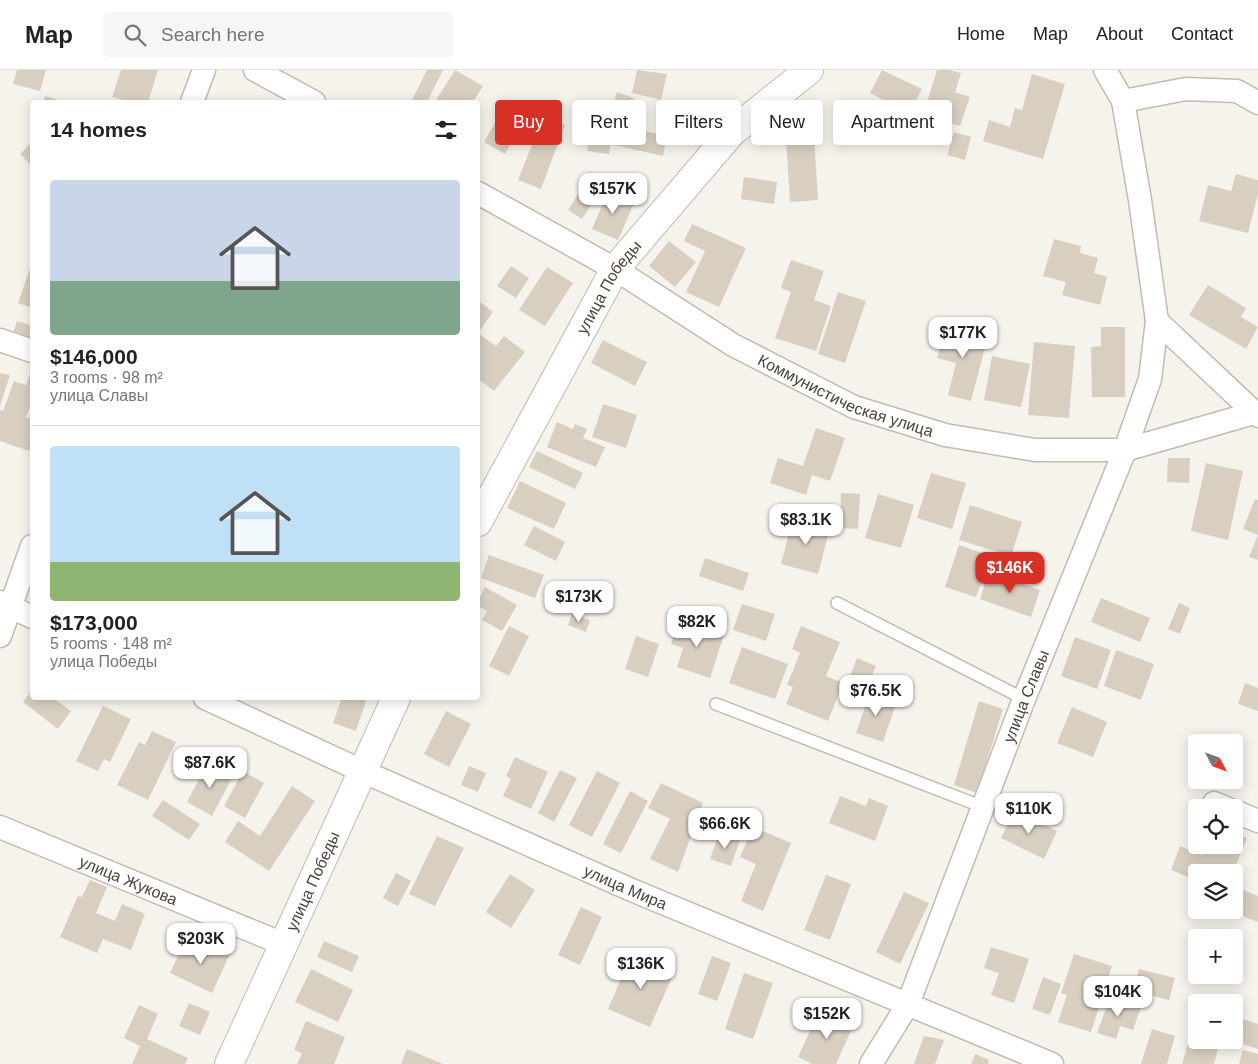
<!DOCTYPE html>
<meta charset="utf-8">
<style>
body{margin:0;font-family:Helvetica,sans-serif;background:#f6f6f6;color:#222;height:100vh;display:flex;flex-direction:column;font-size:19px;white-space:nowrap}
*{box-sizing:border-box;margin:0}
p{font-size:16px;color:#767676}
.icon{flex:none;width:28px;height:28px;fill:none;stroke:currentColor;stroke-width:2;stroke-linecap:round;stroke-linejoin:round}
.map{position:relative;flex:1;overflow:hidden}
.details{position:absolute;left:30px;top:30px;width:450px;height:600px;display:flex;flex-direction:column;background:#fff;border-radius:5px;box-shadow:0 2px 12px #0003}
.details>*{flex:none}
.guide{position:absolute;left:495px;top:30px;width:475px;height:45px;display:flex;gap:10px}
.needle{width:32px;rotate:131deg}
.fabs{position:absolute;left:1188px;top:664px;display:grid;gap:10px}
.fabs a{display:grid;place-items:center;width:55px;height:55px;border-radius:5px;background:#fff;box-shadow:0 2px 12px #0003;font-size:25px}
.price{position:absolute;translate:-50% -42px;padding:0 11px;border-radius:10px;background:#fff;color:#222;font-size:16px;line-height:32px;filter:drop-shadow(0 1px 2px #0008)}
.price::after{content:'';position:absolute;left:50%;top:30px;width:15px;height:11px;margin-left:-8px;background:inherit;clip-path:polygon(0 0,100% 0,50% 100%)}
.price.current{background:#d93025;color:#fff}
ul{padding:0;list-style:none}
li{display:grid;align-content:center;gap:10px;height:265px;padding:0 20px}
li+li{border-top:1px solid #e0e0e0}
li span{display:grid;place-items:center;height:155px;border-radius:5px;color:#555}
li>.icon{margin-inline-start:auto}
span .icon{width:90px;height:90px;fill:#fffc;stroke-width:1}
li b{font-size:21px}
h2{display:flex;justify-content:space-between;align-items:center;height:60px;padding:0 20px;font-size:21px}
.chip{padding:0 18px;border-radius:5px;background:#fff;box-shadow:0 2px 12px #0003;font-size:18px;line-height:45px}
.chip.current{background:#d93025;color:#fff}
header{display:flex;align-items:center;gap:30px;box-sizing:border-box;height:70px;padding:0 25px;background:#fff;border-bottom:1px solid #e0e0e0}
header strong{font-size:24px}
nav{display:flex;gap:28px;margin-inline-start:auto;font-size:18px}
.search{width:350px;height:45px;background:#f6f6f6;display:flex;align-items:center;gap:12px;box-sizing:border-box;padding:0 18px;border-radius:5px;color:#767676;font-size:19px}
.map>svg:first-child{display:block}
.building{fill:#d8cfc1}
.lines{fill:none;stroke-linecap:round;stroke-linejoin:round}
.service-casing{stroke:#c2bbae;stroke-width:14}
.minor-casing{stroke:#c2bbae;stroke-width:25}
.tertiary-casing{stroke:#c2bbae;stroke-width:30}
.service{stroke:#fff;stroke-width:11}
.minor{stroke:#fff;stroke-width:22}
.tertiary{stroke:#fff;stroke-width:28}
.labels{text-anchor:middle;stroke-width:4.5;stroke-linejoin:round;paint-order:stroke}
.street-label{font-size:16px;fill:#4b4439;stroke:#fff}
</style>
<header>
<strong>Map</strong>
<div class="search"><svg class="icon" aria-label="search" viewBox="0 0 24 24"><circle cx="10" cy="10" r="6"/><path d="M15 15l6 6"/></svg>Search here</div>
<nav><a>Home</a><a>Map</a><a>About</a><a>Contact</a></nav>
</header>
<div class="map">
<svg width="1258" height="994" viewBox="0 0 1258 994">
<rect width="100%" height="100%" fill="#f6f3ec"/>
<path class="building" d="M17,0H46L40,21L13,14Z
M121,0H158L148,32H130L112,27Z
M427,0H443L427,32H411Z
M455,0L483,16L473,32H435Z
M637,0L667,4L661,30L632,23Z
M882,0L922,19L912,37L920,41L909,61L896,54L903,40L870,23Z
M937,0H949L961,3L955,22L970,27L960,56L923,45Z
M1032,4L1065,14L1043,89L983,71L989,50L1010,57L1015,38L1022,40Z
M617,22L634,28L627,50L610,45Z
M45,26L65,32H43Z
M501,42L521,55L505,84L484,72Z
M543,47L565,55L541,119L518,110Z
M591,53L613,56L609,84L587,81Z
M618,55L667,66L663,86L614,75Z
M954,62L971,67L965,90L947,85Z
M814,66L818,130L790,132L786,68Z
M32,72V96L20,84Z
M1236,104L1258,110V124L1248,163L1199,151L1208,115L1231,121Z
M744,107L777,112L774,134L741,129Z
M582,118L596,127L582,149L568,140Z
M609,119L635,131L618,170L592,159Z
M692,154L746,178L719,237L686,222L705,181L684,171Z
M1054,169L1081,176L1080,183L1098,188L1094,203L1107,207L1100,235L1062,225L1066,212L1043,206Z
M669,171L696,192L675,217L649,196Z
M791,190L824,201L814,230L831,236L816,281L775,268L791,222L781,218Z
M32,193V238L18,233Z
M511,196L529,208L516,228L497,216Z
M547,197L573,213L545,256L519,240Z
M1208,215L1246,238L1241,247L1258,257L1246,279L1189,245Z
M838,222L866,231L845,293L818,284Z
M480,232L493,242L478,263L496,276L504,266L525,282L494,321L478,309V235Z
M17,251L32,256V273L12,266Z
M946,255L988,266L971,331L948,325L956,293L937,288Z
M1101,257H1125V327H1092L1091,277L1101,276Z
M603,270L647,292L635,316L591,293Z
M1034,272L1075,276L1069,348L1028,345Z
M992,286L1030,294L1021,337L984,330Z
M31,301L32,302V333L26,347L32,349V372L29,381L0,371V340L3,341L14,311L26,315Z
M0,303L10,305L0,336Z
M603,334L637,345L626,378L592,367Z
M557,352L573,359L575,354L587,359L583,368L605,377L596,397L547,377Z
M816,358L845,368L830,411L812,405L806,425L770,413L778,388L803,396Z
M537,381L583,403L575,419L529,397Z
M1168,388H1190L1189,413L1167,412Z
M1206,393L1243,401L1228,470L1191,461Z
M931,403L966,413L952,459L917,448Z
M520,411L566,433L554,459L507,438Z
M841,423L860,424L858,459L840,458Z
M878,424L914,435L901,478L865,468Z
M1255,429L1258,430V465L1243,459Z
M970,435L1022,452L1011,486L959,470Z
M793,448L830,458L818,504L781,494Z
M534,456L565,472L556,491L524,475Z
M1258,465V490L1249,487Z
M959,475L990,486L976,527L945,517Z
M489,485L544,505L535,528L481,508Z
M705,488L749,503L743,521L699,506Z
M989,502L1040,520L1031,547L980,529Z
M485,517L517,535L502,561L482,550L487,541L478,536V531Z
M1101,528L1150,548L1140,572L1091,552Z
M1179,533L1190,538L1180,564L1168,559Z
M742,534L775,544L766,571L733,560Z
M572,544L590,550L586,562L568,555Z
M678,551L724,565L710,608L677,597L683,578L671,574Z
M509,556L529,566L509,606L489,596Z
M801,556L840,572L826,606L843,613L828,651L786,634L793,617L787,615L800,583L792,579Z
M636,566L659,574L648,607L625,599Z
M1075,567L1111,580L1097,619L1061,606Z
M742,577L788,594L775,629L729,613Z
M1116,580L1154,594L1141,630L1104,616Z
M857,588L876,596L862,629L844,622Z
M1245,613L1258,618V641L1238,634Z
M32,620V628H53L71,641L58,659L23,632Z
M870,622L897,631L883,672L856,663Z
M342,628H367L356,661L333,653Z
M979,631L1003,639L977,723L954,715Z
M103,636L131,649L110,692L104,689L98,701L76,691Z
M1072,637L1107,652L1093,687L1057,673Z
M446,641L471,654L449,697L424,684Z
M152,661L176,672L148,730L117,715L139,672L145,675Z
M515,687L548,702L531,739L503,726L511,709L506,706Z
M208,692L233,706L212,746L187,732Z
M469,696L486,703L478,722L461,715Z
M560,700L577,708L554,752L538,743Z
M243,701L264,713L245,748L224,736Z
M597,701L620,713L592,767L569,755Z
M661,713L703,733L678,802L650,789L670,749L648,738Z
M292,716L315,731L269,801L225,772L238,751L260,766Z
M630,721L648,731L621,783L603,774Z
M840,726L866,736L869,728L888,736L875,771L829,753Z
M163,730L200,754L189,770L152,746Z
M1014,741L1057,761L1044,789L1001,768Z
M753,757L791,773L763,841L741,831L756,794L740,787Z
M719,763L740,770L731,796L710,789Z
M1234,763L1247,768L1233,802H1196V810L1171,800L1180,776L1202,785L1206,775H1234Z
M437,766L464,778L435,836L409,824Z
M396,803L411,811L398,836L383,828Z
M510,804L535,820L511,858L486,842Z
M826,805L851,814L830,870L804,860Z
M90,810L107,817L96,843L115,851L122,834L145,844L131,880L103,869L97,883L60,867L78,826L82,827Z
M1238,818L1258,826V852L1226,840H1234V828Z
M904,822L929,833L900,894L876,882Z
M581,837L602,847L580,895L558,885Z
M206,871L231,882L212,923L170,903L184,873L202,881Z
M324,871L359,886L352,902L317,887Z
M991,877L1029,889L1014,933L991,925L999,903L984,898Z
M644,883L665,893L662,900L673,905L650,957L608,939L631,886L640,891Z
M1074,884L1112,896L1091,962L1058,952L1067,925L1061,923Z
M712,886L731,893L717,931L698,924Z
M311,899L353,920L338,952L295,932Z
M1139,899L1175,908L1169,930L1133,921Z
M744,903L773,913L753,969L725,959Z
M1043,907L1061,914L1050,945L1032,939Z
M1110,927L1141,937L1133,960L1120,956L1116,969L1097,963Z
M189,933L210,942L200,965L179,956Z
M139,935L158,944L147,969L188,988L185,994H132L140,976L124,968Z
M833,939L856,950L836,994H812L798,987L815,950L826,955Z
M1234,946L1258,954V979L1230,970H1234Z
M306,951L345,967L334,994H297L302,983L294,980Z
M1152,959L1175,966L1167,994H1141Z
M924,966L944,970L935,994H914Z
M1190,966L1219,975L1214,994H1182Z
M407,979L443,994H401Z
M1243,980L1258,984V994H1239Z
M975,984L989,990L988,994H971Z"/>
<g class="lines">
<defs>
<path id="service" d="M837,533L1024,629
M716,634L983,737"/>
<g id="minor">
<path d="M255,0L314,32"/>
<path d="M1105,0L1123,31L1140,130L1157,251L1258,346"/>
<path d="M1123,31L1186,19L1237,21L1258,33"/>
<path d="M192,32L204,0"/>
<path id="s1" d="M478,123L615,199L733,275L854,337L945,365L1035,380H1125L1254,343"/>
<path d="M0,270L32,281"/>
<path d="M0,532L32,547"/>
<path d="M0,566L32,476"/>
<path id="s2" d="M205,628L362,701L634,821L1052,994"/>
<path d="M1214,733L1226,738"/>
<path d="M1234,741L1258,751"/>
<path id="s3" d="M0,757L283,874"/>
<path id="s4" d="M871,994L908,934L1024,629L1125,380L1150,309L1157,251"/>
</g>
<g id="tertiary">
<path id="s5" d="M478,452L615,199L732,62L809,0"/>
<path id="s6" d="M229,994L396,628"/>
</g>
</defs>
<use href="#service" class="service-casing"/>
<use href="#minor" class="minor-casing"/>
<use href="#tertiary" class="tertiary-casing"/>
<use href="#service" class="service"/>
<use href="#minor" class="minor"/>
<use href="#tertiary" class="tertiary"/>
</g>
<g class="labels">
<g class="street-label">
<text dy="6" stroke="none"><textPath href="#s5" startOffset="269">улица Победы</textPath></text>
<text dy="6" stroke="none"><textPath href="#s1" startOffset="421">Коммунистическая улица</textPath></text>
<text dy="6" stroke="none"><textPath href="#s4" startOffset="400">улица Славы</textPath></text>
<text dy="6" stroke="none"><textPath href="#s3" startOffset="139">улица Жукова</textPath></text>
<text dy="6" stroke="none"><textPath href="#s6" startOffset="201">улица Победы</textPath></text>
<text dy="6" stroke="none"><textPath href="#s2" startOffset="461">улица Мира</textPath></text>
</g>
</g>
</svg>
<div class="fabs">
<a><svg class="needle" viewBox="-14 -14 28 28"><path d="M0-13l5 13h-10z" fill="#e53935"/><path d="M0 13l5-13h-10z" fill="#767676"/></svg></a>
<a><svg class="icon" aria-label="locate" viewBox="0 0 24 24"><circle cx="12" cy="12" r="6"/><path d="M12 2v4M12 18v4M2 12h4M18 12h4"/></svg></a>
<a><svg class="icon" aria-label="layers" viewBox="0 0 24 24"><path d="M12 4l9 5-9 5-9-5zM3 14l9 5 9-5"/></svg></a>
<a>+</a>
<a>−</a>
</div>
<b class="price" style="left:613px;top:145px">$157K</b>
<b class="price" style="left:963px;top:289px">$177K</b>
<b class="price" style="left:806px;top:476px">$83.1K</b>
<b class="price current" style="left:1010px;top:524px">$146K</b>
<b class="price" style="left:579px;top:553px">$173K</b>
<b class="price" style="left:697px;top:578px">$82K</b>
<b class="price" style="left:876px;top:647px">$76.5K</b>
<b class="price" style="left:210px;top:719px">$87.6K</b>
<b class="price" style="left:1029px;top:765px">$110K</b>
<b class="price" style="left:725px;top:780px">$66.6K</b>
<b class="price" style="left:201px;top:895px">$203K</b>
<b class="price" style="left:641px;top:920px">$136K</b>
<b class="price" style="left:1118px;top:948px">$104K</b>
<b class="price" style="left:827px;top:970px">$152K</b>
<div class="guide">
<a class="chip current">Buy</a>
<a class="chip">Rent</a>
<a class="chip">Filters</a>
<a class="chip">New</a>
<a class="chip">Apartment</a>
</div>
<section class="details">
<h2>14 homes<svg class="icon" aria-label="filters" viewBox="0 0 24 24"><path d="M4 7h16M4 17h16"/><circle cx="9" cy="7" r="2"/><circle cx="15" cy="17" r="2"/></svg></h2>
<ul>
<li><span style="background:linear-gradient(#c9d6e8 65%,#7fa58c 0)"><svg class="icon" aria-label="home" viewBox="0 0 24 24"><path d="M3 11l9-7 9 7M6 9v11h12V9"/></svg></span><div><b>$146,000</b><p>3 rooms · 98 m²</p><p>улица Славы</p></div></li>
<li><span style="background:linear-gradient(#bfe0f5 75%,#8fb573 0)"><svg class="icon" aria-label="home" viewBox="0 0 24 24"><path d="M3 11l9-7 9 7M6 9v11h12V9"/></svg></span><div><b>$173,000</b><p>5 rooms · 148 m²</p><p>улица Победы</p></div></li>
</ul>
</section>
</div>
